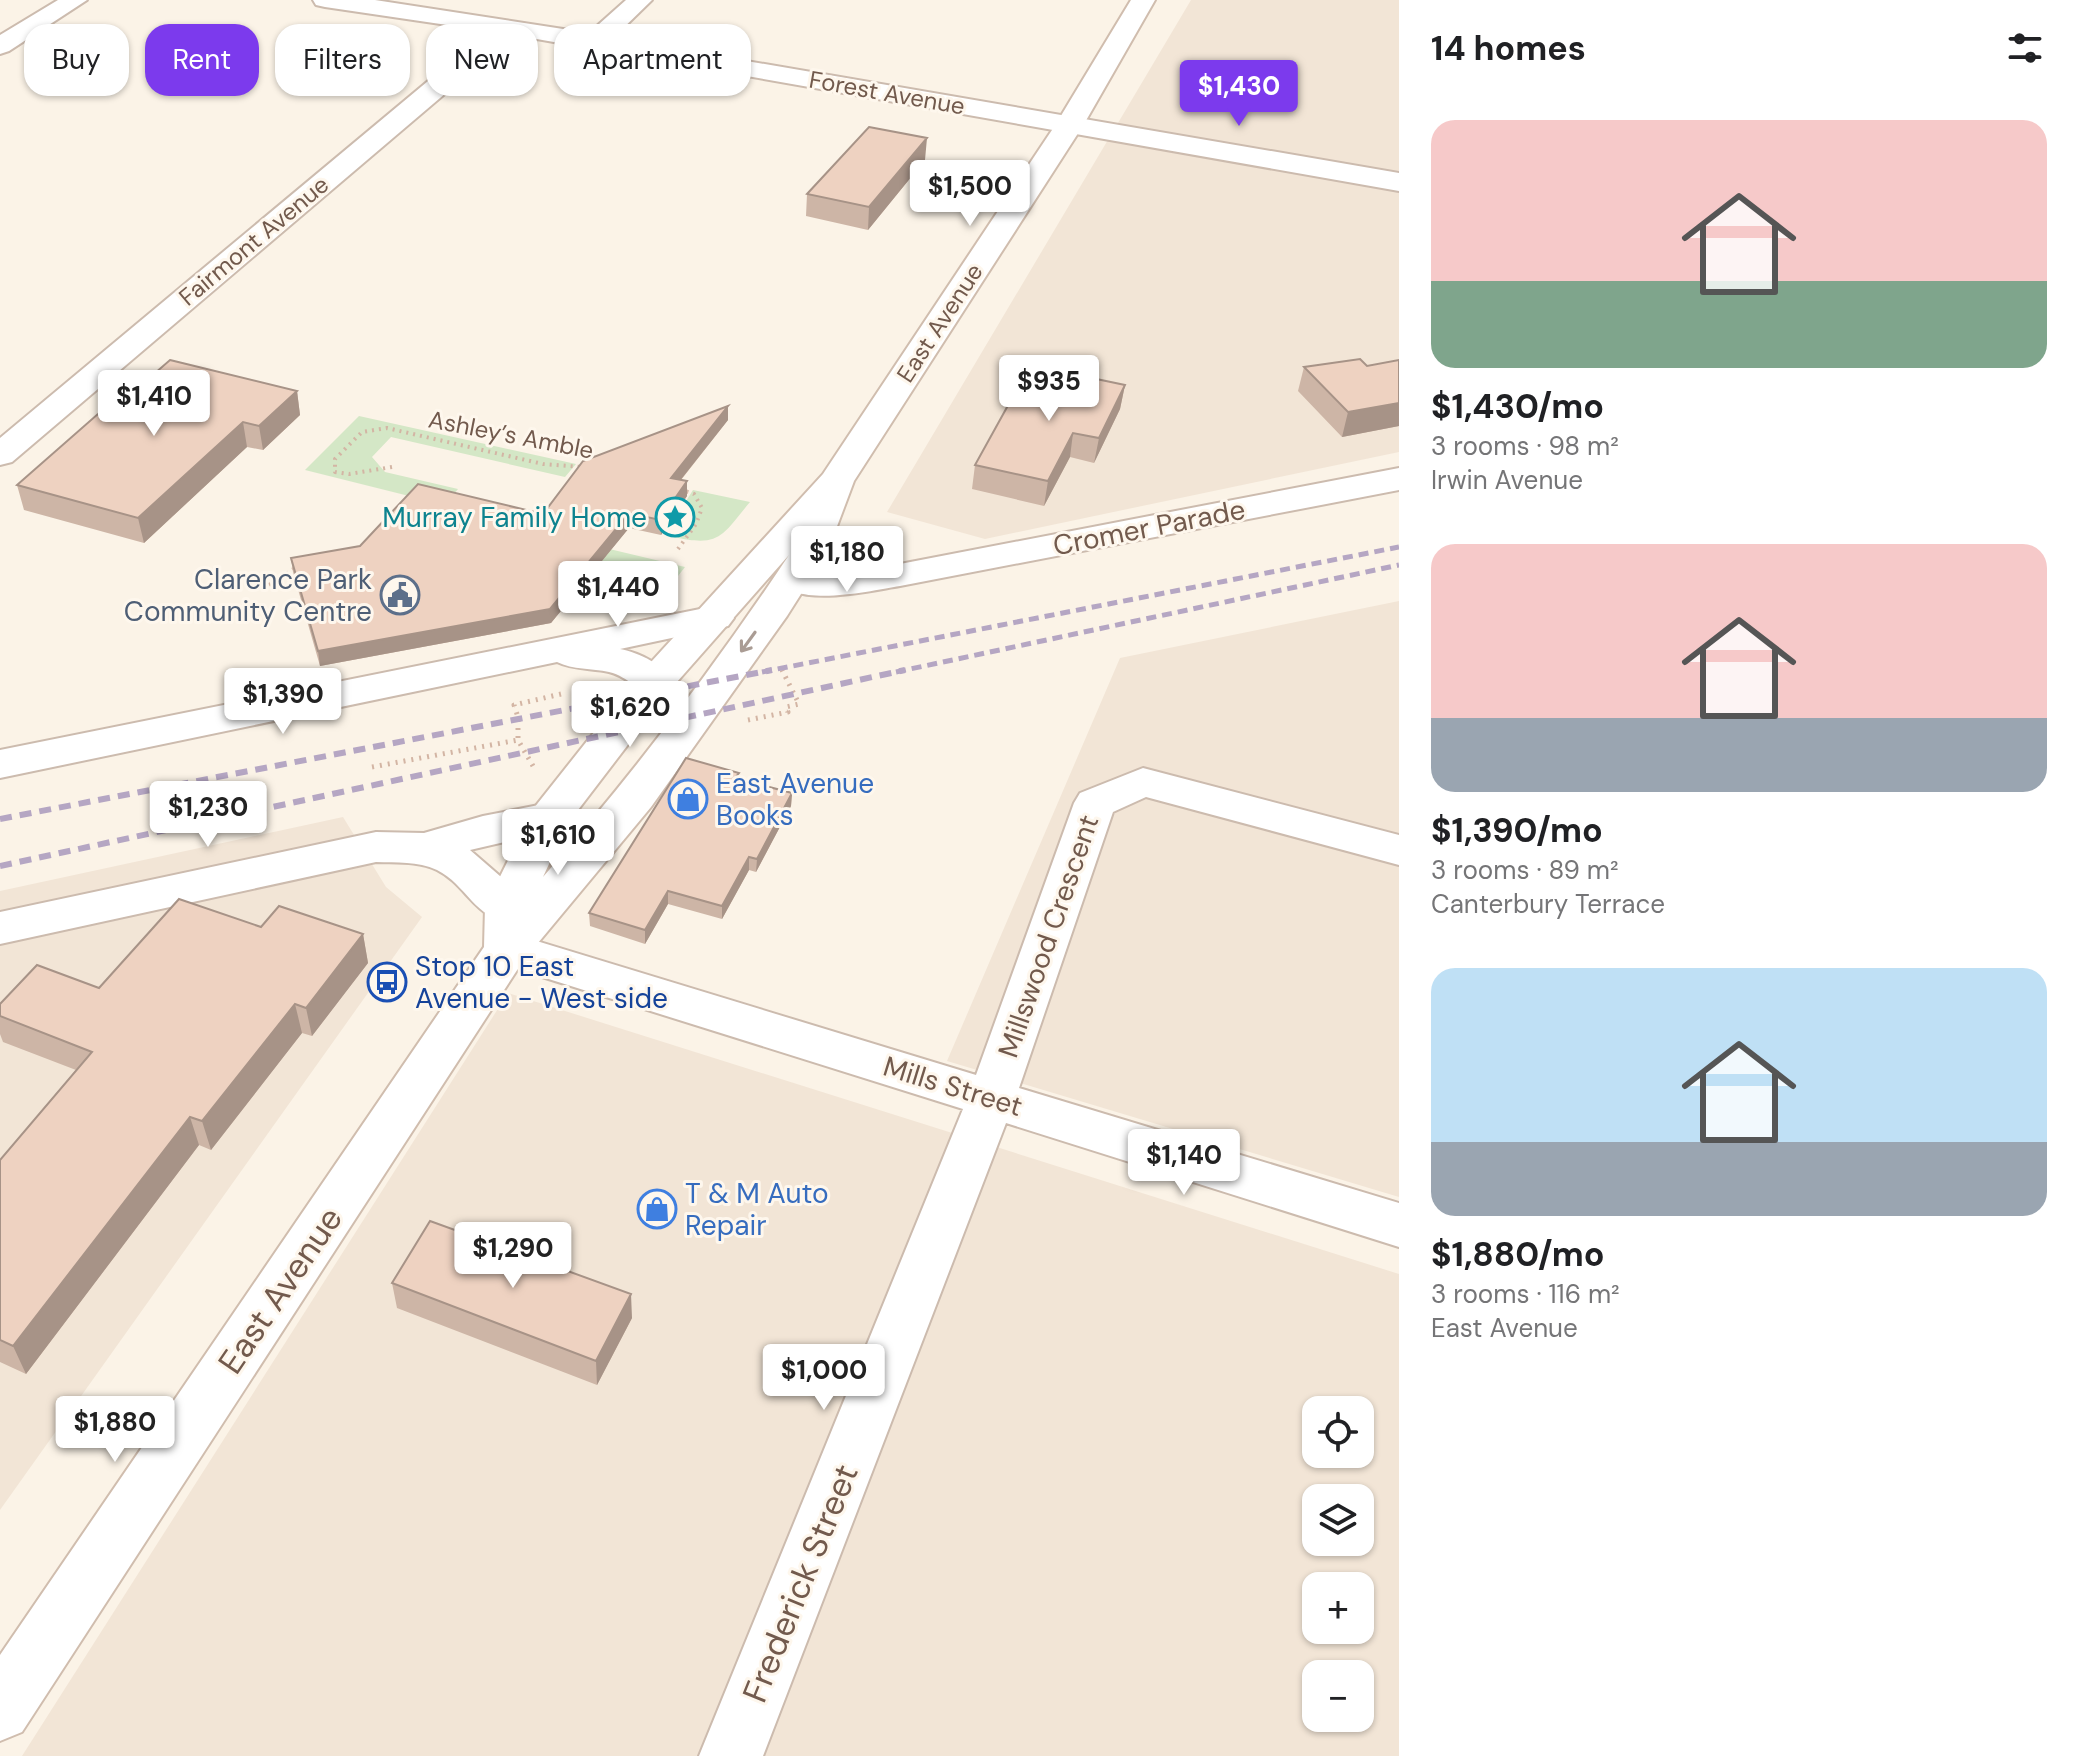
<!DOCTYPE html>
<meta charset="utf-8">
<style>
body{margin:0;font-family:"DM Sans",sans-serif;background:#f6f6f6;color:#202124;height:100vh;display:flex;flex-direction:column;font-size:30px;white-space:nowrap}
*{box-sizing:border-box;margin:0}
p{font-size:26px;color:#757577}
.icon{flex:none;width:44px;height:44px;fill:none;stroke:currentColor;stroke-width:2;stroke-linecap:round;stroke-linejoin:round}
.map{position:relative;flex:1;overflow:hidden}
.side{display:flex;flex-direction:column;background:#fff;width:680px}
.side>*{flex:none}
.hud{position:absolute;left:24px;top:24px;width:760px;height:72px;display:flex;gap:16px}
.fabs{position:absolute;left:1302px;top:1396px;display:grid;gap:16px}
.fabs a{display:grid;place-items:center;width:72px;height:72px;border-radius:16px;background:#fff;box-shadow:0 2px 6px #0004;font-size:40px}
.price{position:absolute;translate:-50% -68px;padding:0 18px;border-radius:8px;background:#fff;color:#222;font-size:26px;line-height:52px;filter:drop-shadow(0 2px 4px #0008)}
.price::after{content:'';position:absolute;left:50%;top:48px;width:24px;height:18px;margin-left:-12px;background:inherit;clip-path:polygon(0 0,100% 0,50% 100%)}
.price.on{background:#7c3aed;color:#fff}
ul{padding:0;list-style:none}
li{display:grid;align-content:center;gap:16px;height:424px;padding:0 32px}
li span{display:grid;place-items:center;height:248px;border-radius:24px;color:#555}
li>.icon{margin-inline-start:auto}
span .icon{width:144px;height:144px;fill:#fffc;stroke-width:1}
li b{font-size:34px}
h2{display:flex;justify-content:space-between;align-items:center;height:96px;padding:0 32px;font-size:34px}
.tag{padding:0 28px;border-radius:24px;background:#fff;box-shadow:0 2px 6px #0004;font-size:28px;line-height:72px}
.tag.on{background:#7c3aed;color:#fff}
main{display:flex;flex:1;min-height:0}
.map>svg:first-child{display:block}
.residential{fill:#f2e5d6;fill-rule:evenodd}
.green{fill:#d4e7c6}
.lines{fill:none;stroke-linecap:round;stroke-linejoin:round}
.street-casing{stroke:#ccbbae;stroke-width:4}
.secondary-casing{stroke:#d0bdae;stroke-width:4}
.path-far1{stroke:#d3b5a4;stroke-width:4;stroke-dasharray:2 5;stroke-linecap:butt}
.path{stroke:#d3b5a4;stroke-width:5;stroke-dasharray:2 6;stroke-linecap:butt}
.street{fill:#fff;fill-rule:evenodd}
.secondary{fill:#fff;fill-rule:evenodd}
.rail-far1{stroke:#b5a6c3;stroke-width:5;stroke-dasharray:10 6;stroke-linecap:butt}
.rail{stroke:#b5a6c3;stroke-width:6;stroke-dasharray:12 8;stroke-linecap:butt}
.wall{fill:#cdb5a6}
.shaded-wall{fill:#a79387}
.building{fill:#eed2c1;stroke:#a79387;stroke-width:2}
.oneway{stroke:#aa9c94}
.labels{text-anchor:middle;stroke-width:6;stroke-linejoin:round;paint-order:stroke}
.far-street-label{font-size:24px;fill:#725a4d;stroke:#fef7ed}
.culture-label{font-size:28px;fill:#0d838f;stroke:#fef7ed;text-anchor:end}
.street-label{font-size:28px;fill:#725a4d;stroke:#fef7ed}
.service-label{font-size:28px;fill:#4e5e75;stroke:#fef7ed;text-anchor:end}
.shop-label{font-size:28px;fill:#366cbe;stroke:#fef7ed;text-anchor:start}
.transit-label{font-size:28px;fill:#164399;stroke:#fef7ed;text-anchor:start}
.near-street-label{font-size:34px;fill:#725a4d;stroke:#fef7ed}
</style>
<main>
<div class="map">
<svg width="1399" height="1756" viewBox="0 0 1399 1756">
<rect width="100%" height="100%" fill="#fbf3e7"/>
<path class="residential" d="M1191,0H1399V452L985,539L887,512Z
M1399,601V1197L947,1061L1120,658Z
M343,817L386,887L422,917L0,1510V891Z
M508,993L1399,1274V1756H22ZM1316,1410H1360V1454H1316ZM1316,1498H1360V1542H1316ZM1316,1586H1360V1630H1316ZM1316,1674H1360V1718H1316Z"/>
<path class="green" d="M359,416L576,464L565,477L391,437L372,457L385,472L458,489L445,505L305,470Z
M693,490L750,502C721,537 720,547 673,537L690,512L681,509Z
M580,542L685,567L661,598L643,602L552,578Z"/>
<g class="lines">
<defs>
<path id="street" d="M58,0H87L9,51L0,54V35Z
M313,0H375L589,33L626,0H652L613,38L1399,173V191L514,35L12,462L0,465V438L488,31L325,7L316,5Z
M1399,468V490L900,586C868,591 796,609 774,578L780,570L793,567L822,575L900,564Z
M715,606L728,610L734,618L728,626L620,649C640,653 664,665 675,682L669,691C638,699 634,678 609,672C592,668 573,670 557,662L0,778V750Z
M1143,768L1399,835V865L1146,797L1113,812L1019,1088L1399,1203V1247L1006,1123L763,1756H699L963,1109L491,961L484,949L491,937L507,932L976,1075L1074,803L1080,793Z
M549,803L564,808L570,818L564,828L470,850L523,896L529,907L523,918C479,931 470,886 437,870C417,861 397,863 376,862L0,944V912L376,832L424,833L483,816Z"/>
<path id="secondary" d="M1131,0H1155L1084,124L854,481L827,553L787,616L651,807L523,961L22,1732L0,1741V1655L484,947L485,907L534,808L641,673L823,474L1056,124ZM789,555C714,668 632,775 543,877L568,823L669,691Z"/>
</defs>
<use href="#street" class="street-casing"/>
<use href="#secondary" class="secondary-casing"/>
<path class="path-far1" d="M392,467L349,474L335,472V459L362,432L387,428L543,464L582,467
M678,549L696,524L702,508L694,494L682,490
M269,585L298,566"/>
<path class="path" d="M748,720L788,712L786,707L799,704L782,670
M533,766L518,740V717L514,705L561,694
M372,767L518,740"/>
<use href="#street" class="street"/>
<use href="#secondary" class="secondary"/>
<path class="rail-far1" d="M762,672L1399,547
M896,672L1399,565"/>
<path class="rail" d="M0,819L772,670
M0,866L905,670"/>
</g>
<path class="wall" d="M925,160L868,230L806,216L807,194Z
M1399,360V426L1342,437L1298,391L1304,367L1367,366Z
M1125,385L1120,409L1094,463L1070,457L1044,506L972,489L975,465L1025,403Z
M297,391L300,415L263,450L247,447L144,543L24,510L17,485L123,401Z
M728,406V420L681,480L687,481V496L661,535L629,528L551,623L320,666L293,572L291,558L543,514Z
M739,779L792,793L791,806L756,872L749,870L722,919L668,904L645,944L590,926L589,913Z
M363,934L368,963L312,1036L302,1033L211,1150L199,1145L26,1374L0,1362V1160L76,1070L3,1042L0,1034V1004L99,988Z
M392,1283L632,1318L597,1385L397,1308Z"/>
<path class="shaded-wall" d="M927,138L925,160L868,230L869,207Z
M1125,385L1120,409L1094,463L1099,438Z
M297,391L300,415L263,450L259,426Z
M1399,403V426L1342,437L1348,412Z
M728,406V420L671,492V478Z
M243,422L247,447L144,543L138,518Z
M1073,433L1070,457L1044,506L1048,481Z
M687,481V496L661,535L660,520Z
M629,513V528L551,623L320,666L318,651Z
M792,793L791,806L756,872L757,859Z
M749,857V870L722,919V906Z
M668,891V904L645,944V930Z
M363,934L368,963L312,1036L306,1008Z
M295,1004L302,1033L211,1150L202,1121Z
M190,1117L199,1145L26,1374L13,1346Z
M631,1294L632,1318L597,1385L596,1361Z"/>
<path class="building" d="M869,127L927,138L869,207L807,194Z
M1360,359L1367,366L1399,360V403L1348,412L1304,367Z
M170,360L297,391L259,426L243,422L138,518L17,485L115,399L123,401Z
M1044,368L1125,385L1099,438L1073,433L1048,481L975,465L1011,400L1025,403Z
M728,406L671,478L687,481L660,520L629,513L550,609L318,651L291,558L360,546L418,484L543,514L583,461Z
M686,758L739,773L735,778L792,793L757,859L749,857L722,906L668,891L645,930L589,913Z
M179,899L261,927L279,906L363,934L306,1008L295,1004L202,1121L190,1117L13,1346L0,1340V1160L92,1052L0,1016V1004L37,965L99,988Z
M430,1221L631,1294L596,1361L392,1283Z"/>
<defs><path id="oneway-shaft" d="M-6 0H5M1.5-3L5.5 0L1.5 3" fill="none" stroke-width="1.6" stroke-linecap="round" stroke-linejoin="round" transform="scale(2)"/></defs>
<use class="oneway" href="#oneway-shaft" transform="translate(748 642) rotate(126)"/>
<defs>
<symbol id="sight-ring" viewBox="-11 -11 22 22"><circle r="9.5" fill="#fef7ed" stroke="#0f9aa8" stroke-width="1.5"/><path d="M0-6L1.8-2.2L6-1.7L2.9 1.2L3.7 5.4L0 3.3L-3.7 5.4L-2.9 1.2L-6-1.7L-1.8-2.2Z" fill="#0f9aa8"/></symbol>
<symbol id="civic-ring" viewBox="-11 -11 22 22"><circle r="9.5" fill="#fef7ed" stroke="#5c6f8a" stroke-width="1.5"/><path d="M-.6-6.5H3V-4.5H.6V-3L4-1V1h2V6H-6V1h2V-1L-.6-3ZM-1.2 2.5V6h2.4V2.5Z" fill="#5c6f8a"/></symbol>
<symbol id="shop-ring" viewBox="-11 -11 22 22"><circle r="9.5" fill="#fef7ed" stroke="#3f7fe0" stroke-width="1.5"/><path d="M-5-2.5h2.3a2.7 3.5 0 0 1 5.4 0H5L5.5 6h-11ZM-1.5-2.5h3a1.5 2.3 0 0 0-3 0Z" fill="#3f7fe0"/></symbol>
<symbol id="bus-ring" viewBox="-11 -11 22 22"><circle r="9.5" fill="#fef7ed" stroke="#1a4fb4" stroke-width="1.5"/><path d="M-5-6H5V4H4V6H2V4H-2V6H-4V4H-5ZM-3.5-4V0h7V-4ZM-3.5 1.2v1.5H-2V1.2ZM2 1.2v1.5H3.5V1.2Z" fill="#1a4fb4"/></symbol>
</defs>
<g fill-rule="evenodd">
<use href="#sight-ring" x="653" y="495" width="44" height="44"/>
<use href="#civic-ring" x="378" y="573" width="44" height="44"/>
<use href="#shop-ring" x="666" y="777" width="44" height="44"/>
<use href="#bus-ring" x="365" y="960" width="44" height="44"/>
<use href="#shop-ring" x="635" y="1187" width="44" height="44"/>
</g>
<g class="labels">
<g class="far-street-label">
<text transform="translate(887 93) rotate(10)" y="8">Forest Avenue</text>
<text transform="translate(254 241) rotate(-40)" y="8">Fairmont Avenue</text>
<text transform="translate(940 323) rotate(-57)" y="8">East Avenue</text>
<text transform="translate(511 435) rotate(11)" y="8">Ashley’s Amble</text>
</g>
<g class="culture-label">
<text x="647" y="527">Murray Family Home</text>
</g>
<g class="street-label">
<text transform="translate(1149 527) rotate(-11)" y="10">Cromer Parade</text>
<text transform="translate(1048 936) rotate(-71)" y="10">Millswood Crescent</text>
<text transform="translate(953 1086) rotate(17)" y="10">Mills Street</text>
</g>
<g class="service-label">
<text x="372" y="589">Clarence Park<tspan x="372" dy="32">Community Centre</tspan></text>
</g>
<g class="shop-label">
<text x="716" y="793">East Avenue<tspan x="716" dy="32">Books</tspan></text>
<text x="685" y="1203">T &amp; M Auto<tspan x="685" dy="32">Repair</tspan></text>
</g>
<g class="transit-label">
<text x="415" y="976">Stop 10 East<tspan x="415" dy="32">Avenue - West side</tspan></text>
</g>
<g class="near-street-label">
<text transform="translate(280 1290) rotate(-56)" y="12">East Avenue</text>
<text transform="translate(800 1583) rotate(-68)" y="12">Frederick Street</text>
</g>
</g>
</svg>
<div class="fabs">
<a><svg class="icon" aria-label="locate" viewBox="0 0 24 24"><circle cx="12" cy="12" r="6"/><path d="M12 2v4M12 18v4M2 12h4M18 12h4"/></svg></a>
<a><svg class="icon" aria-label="layers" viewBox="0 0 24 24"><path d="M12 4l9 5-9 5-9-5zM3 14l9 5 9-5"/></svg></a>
<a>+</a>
<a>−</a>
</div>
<b class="price on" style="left:1239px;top:128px">$1,430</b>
<b class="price" style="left:970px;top:228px">$1,500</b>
<b class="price" style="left:1049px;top:423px">$935</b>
<b class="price" style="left:154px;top:438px">$1,410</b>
<b class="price" style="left:847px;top:594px">$1,180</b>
<b class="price" style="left:618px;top:629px">$1,440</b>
<b class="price" style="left:283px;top:736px">$1,390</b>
<b class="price" style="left:630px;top:749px">$1,620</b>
<b class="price" style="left:208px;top:849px">$1,230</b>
<b class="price" style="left:558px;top:877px">$1,610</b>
<b class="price" style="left:1184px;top:1197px">$1,140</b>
<b class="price" style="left:513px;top:1290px">$1,290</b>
<b class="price" style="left:824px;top:1412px">$1,000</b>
<b class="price" style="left:115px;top:1464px">$1,880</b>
<div class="hud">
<a class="tag">Buy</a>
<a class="tag on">Rent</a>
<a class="tag">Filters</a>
<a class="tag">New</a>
<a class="tag">Apartment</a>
</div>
</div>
<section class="side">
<h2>14 homes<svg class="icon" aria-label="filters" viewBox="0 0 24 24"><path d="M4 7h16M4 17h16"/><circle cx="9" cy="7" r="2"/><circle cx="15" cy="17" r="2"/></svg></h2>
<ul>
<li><span style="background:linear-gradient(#f6c9c9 65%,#7fa58c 0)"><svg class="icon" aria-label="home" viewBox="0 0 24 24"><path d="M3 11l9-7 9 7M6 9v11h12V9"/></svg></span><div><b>$1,430/mo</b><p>3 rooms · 98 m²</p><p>Irwin Avenue</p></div></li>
<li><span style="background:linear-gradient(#f6c9c9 70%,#9aa5b1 0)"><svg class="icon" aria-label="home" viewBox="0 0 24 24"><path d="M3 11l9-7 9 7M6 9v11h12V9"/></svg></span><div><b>$1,390/mo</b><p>3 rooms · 89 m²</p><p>Canterbury Terrace</p></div></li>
<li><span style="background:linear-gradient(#bfe0f5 70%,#9aa5b1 0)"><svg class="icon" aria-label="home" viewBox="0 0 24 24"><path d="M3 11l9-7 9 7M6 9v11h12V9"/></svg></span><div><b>$1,880/mo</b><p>3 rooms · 116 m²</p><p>East Avenue</p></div></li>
</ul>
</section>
</main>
